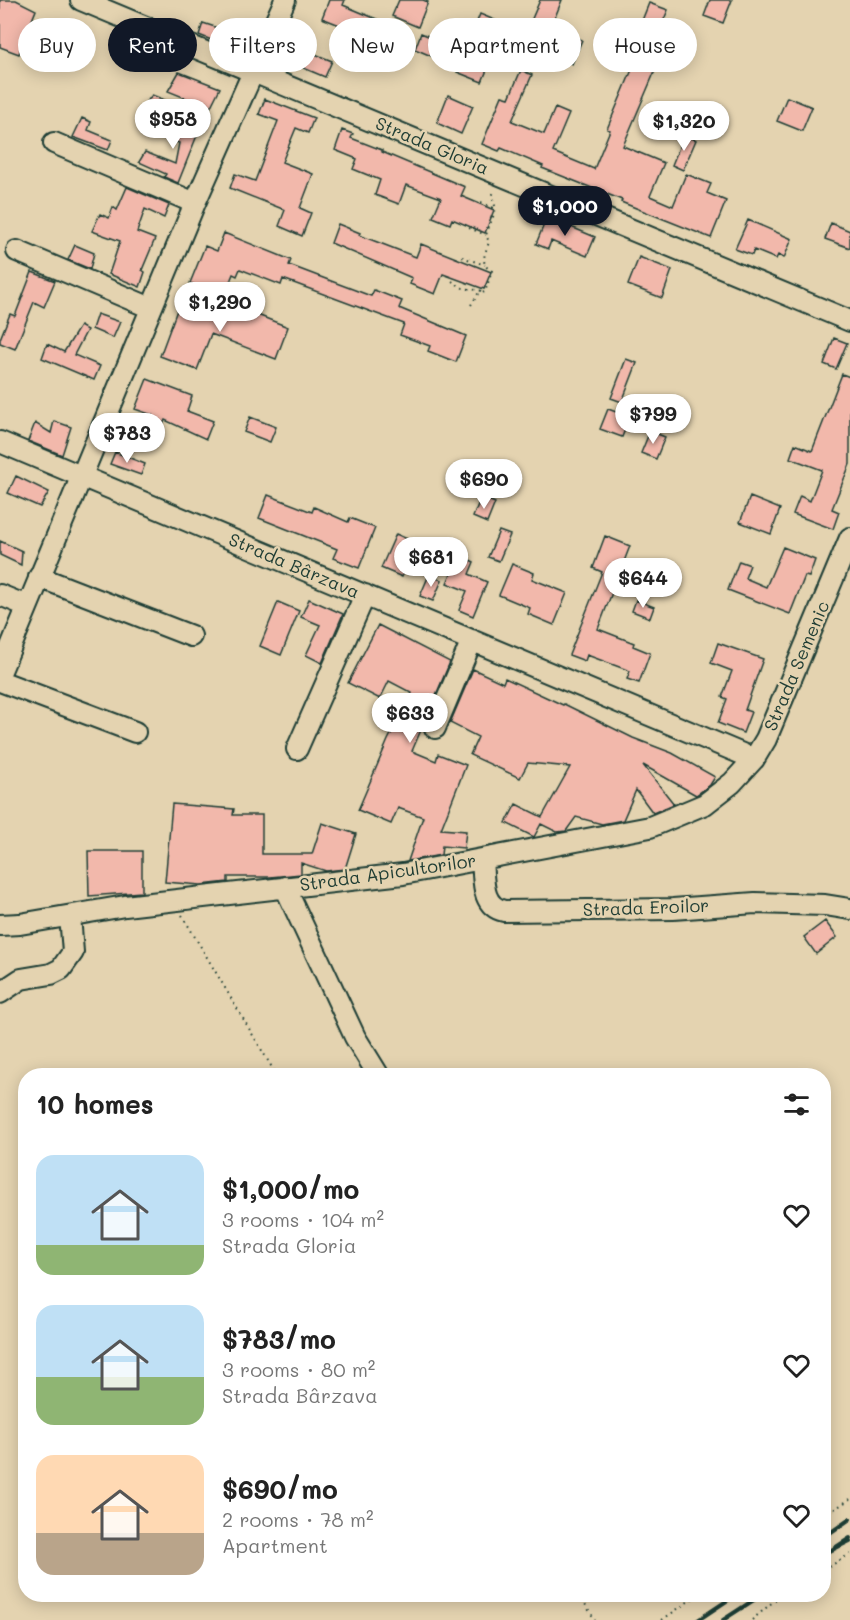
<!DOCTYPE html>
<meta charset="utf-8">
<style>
body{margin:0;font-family:Mali,sans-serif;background:#f6f6f6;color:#222;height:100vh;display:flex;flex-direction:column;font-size:22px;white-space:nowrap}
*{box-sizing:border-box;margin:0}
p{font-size:20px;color:#767676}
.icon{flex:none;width:33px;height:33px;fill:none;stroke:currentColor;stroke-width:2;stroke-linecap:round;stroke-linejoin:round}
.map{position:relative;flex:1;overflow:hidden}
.details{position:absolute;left:18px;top:1068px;width:813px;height:534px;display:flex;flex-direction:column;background:#fff;border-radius:24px;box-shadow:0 3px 15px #0003}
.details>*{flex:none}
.top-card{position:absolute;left:18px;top:18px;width:814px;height:54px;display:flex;gap:12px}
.price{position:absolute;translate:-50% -51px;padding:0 14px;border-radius:21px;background:#fff;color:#222;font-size:20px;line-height:39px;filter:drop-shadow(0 2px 3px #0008)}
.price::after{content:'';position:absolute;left:50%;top:36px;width:18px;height:14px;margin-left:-9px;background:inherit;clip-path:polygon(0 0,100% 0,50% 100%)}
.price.current{background:#111827;color:#fff}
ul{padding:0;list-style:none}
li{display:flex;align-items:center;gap:18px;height:150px;padding:0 18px}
li span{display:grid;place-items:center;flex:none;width:168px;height:120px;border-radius:18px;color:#555}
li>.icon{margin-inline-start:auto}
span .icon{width:72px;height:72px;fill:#fffc;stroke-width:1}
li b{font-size:26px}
h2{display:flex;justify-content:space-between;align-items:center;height:72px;padding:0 18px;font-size:26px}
.pill{padding:0 21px;border-radius:27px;background:#fff;box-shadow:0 3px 15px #0003;font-size:21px;line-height:54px}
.pill.current{background:#111827;color:#fff}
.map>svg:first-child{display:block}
.building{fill:#f2b8ab;stroke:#1f3d34;stroke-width:1.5}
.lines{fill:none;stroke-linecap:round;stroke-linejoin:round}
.minor-casing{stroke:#1f3d34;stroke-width:24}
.path{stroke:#1f3d34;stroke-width:2;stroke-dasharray:1.5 4.5;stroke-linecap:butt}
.minor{stroke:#e4d3b0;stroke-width:20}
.rail{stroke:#1f3d34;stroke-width:4}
.labels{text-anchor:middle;stroke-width:5;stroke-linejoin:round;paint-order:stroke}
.street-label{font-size:18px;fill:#1f3d34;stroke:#e4d3b0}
</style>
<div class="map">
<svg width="850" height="1620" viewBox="0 0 850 1620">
<rect width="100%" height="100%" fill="#e4d3b0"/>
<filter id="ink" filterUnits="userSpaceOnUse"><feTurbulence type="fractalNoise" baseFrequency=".0167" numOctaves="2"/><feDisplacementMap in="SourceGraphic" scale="12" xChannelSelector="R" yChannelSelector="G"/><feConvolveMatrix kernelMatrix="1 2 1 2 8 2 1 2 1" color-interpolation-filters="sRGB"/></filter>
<g filter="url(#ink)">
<path class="building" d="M0,0H16L36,10L32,20L72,42L63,65L21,48L19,54L0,47Z
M329,0H345L343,5L398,28L390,45L322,18Z
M399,0H423L428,2L418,27L392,16Z
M540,0H562L551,27L582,40L572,64L540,51L538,55L503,41L495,60L492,58L482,82L457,72L480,14L521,31L523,26L528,28Z
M710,0H732L723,23L704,16Z
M649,3L668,10L655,41L666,45L623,146L664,163L650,196L673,206L686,174L711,184L707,193L726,201L711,238L621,202L622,200L542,168L543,166L501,148L499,151L482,144L502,96L509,98L521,70L532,75L512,121L544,134L555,108L569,114L553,152L594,169L610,130L607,129L650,27L641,23Z
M203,23L239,35L234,49L199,35Z
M421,33L442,42L436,58L415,49Z
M288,43L332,61L325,77L282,59Z
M179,72L220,88L210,108L168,91Z
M152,95L167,101L163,111L146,103Z
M448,95L473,106L461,134L437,123Z
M787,97L812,107L802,131L777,121Z
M265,99L314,118L308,133L296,128L282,162L313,174L300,208L311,213L302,236L279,226L285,210L230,188L235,174L255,181L278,121L259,114Z
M168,115L178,118L177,124L198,133L178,183L164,177L166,174L139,162L145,152L175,164L179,143L159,136Z
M82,118L91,122L88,130L112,140L108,150L73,137Z
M342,130L353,134L351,138L382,150V152L465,187L461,196L494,210L485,233L452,219L450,224L433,217L441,198L406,185L399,204L375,195L380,180L353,169L357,159L335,150Z
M684,135L696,140L683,170L672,165Z
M127,187L169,205L164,218L145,209L137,232L155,239L142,270L145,272L140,287L109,274L120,241L92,231L100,214L109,218L113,207L117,210Z
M547,217L595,237L587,256L551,241L548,249L536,244Z
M748,220L792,239L784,258L778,255L776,259L754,250L752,255L735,249Z
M831,223L850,231V248L825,239Z
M338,224L360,233L359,235L416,257L421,244L491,272L484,289L443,274L435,294L410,284L412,278L331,243Z
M224,233L291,260L289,265L339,284L371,296L374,290L402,301L399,308L466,336L456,362L428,351L430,346L400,335L404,324L283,279L281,285L240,269L237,276L233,274L224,296L190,283L205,246L217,251Z
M75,245L94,253L90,269L68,260Z
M639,257L672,270L662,298L628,285Z
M32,272L55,281L44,307L34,302L15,349L0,343V339L10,314L15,316Z
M180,302L221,318L227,303L288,327L276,359L211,334L197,370L160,356Z
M97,314L120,322L113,338L92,329Z
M80,326L87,330L74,355L100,366L94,380L42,358L47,344L64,352Z
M834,338L847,343L836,369L824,364Z
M626,359L637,363L622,402L611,398Z
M842,374L850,377V464L832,509L839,512L833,529L793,514L800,496L810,501L822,470L790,458L795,444L812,451Z
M147,379L192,396L187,411L213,421L206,439L165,420L156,442L144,437L152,415L135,409Z
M608,409L630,417L622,437L600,429Z
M250,417L276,427L270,442L244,432Z
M54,421L71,427L62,455L28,441L35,423L51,433Z
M650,431L665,437L656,459L641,453Z
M115,452L145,464L141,475L110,464Z
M16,476L49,492L40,507L8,493Z
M268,495L312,512L314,507L348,522L350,518L375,528L359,568L333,558L337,549L259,518Z
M481,497L495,503L487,523L473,517Z
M750,497L780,509L771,534L740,522Z
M499,531L510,535L499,561L488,557Z
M396,534L416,543L402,577L381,568Z
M605,536L630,546L598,629L634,643L633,646L650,653L639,683L627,679L630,671L587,655L585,661L569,655L602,572L593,568Z
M0,541L22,551L21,565L0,555Z
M783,547L815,560L809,577L805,576L790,614L728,590L739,561L750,565L745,578L766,587Z
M459,555L474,562L469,574L487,582L473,616L459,610L467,591L447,583Z
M512,564L534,573L532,579L567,593L554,625L528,614L530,608L499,595Z
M429,575L442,580L433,601L420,596Z
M309,599L343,614L322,663L306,655L320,625L301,617Z
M636,600L654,607L650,618L632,611Z
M278,602L299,611L281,655L260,646Z
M378,625L450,662L412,751L436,761L438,754L466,765L441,829L466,831L464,848L442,846L441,855L408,861L423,817L398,808L391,824L358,810L388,740L412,693L389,681L380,699L348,683Z
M718,643L763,659L745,710L751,712L743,733L718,723L727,699L722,697L732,671L711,663Z
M473,669L503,683L505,678L563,705L564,704L633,738L672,753L715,777L710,785L696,795L643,765L674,804L653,813L636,790L623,820L602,824L576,817L566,831L557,832L541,824L534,837L506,823L516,804L542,817L570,767L528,763L520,778L470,755L478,737L450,723Z
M172,804L234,809L233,815H262V854H312L322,823L356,834L345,869L326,871L301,863V874L270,877H228V882L201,885L165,882Z
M88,851H142V892L89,896Z
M825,921L837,937L816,954L804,937Z"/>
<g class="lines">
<defs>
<path id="minor" d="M81,0L850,321
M54,143L195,203
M17,251L151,308
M0,442L754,759
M39,577L191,636
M0,595L27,606
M0,673L195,203L285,0
M0,681L135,732
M435,728L472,640
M297,749L365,595
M482,860C484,880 481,906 504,911L673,909L755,903L825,905L850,909
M285,887L355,1037L379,1076
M0,925L20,924L125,906L403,874L650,827L705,804L732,783L754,759L766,739L850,538
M0,993L21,979L51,974L61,969L73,952L70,916"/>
</defs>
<use href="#minor" class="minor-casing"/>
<path class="path" d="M481,202L496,209
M469,228L486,235
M462,257L485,265
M452,281L463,288L483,291
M471,305L478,294L485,292L492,271C479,264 485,254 489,242L486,235L496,209L492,196L495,190
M182,915L277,1076
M824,1516L850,1499
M824,1570L850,1554
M579,1594L595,1620
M662,1620L699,1594
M752,1620L782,1594"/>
<use href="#minor" class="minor"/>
<path class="rail" d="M824,1537L850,1519
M850,1538L830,1551L850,1541
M698,1620L737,1594
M723,1620L763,1594"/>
</g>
</g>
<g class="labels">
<g class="street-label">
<text transform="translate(432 146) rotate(23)" y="6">Strada Gloria</text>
<text transform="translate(294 566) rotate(23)" y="6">Strada Bârzava</text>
<text transform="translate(797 666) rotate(-67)" y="6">Strada Semenic</text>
<text transform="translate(388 873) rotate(-8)" y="6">Strada Apicultorilor</text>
<text transform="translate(646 908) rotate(-2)" y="6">Strada Eroilor</text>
</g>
</g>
</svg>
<b class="price" style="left:173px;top:150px">$958</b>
<b class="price" style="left:684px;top:152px">$1,320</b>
<b class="price current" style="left:565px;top:237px">$1,000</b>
<b class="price" style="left:220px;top:333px">$1,290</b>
<b class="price" style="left:653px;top:445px">$799</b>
<b class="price" style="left:127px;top:464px">$783</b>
<b class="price" style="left:484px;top:510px">$690</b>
<b class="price" style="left:431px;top:588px">$681</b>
<b class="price" style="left:643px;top:609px">$644</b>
<b class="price" style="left:410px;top:744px">$633</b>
<div class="top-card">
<a class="pill">Buy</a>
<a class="pill current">Rent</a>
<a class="pill">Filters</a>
<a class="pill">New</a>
<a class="pill">Apartment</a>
<a class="pill">House</a>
</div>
<section class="details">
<h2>10 homes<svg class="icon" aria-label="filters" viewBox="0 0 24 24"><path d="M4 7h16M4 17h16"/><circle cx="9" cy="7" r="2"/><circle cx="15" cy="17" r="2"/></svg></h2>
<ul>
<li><span style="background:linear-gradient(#bfe0f5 75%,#8fb573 0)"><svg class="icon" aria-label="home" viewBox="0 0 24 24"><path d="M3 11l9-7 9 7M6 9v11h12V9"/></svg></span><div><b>$1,000/mo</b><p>3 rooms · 104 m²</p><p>Strada Gloria</p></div><svg class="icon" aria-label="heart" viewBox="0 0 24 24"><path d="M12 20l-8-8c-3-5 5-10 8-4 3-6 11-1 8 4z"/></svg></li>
<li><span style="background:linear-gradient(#bfe0f5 60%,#8fb573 0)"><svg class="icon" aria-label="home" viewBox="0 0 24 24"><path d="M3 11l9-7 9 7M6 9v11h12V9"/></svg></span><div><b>$783/mo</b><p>3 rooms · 80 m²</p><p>Strada Bârzava</p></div><svg class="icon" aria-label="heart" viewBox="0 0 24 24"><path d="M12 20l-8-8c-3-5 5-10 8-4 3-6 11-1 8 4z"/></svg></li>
<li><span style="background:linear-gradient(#ffd9b3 65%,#b9a48a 0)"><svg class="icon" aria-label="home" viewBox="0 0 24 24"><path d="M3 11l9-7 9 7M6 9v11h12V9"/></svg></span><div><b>$690/mo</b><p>2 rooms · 78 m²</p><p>Apartment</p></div><svg class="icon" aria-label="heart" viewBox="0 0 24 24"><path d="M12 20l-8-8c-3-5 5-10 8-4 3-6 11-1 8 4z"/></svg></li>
</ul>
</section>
</div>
